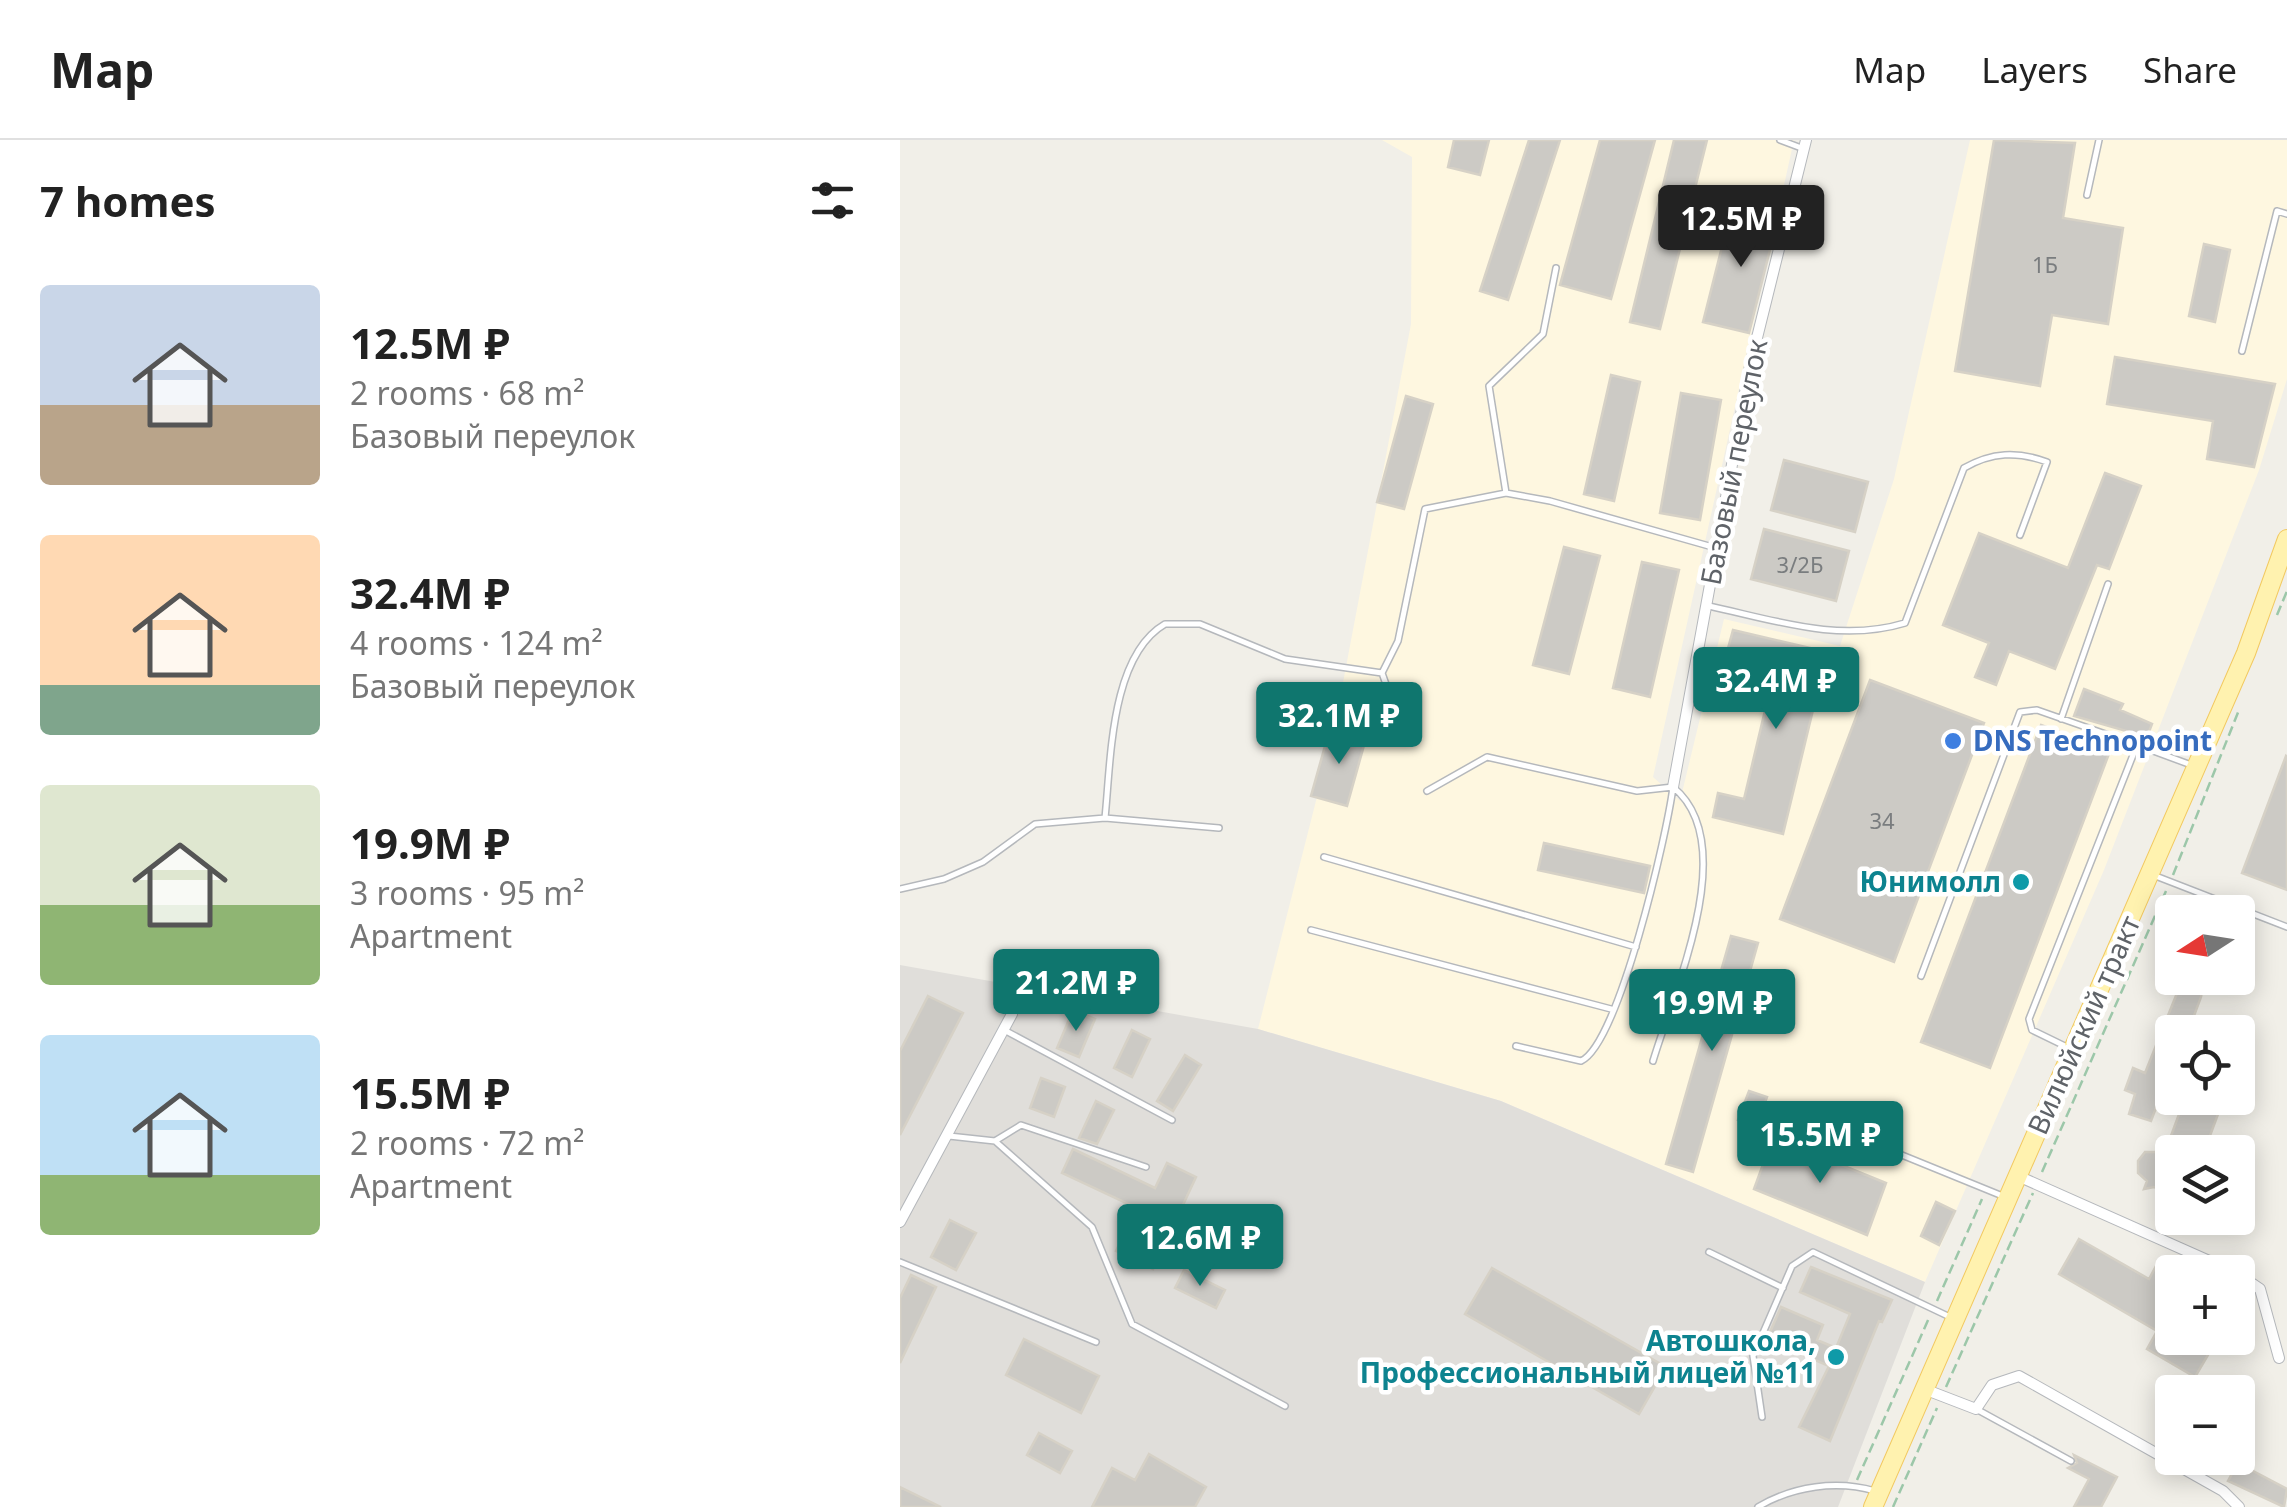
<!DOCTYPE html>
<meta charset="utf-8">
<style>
body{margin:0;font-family:"Noto Sans",sans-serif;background:#f6f6f6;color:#222;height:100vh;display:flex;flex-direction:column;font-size:38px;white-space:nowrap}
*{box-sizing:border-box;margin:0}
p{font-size:32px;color:#767676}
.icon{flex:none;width:55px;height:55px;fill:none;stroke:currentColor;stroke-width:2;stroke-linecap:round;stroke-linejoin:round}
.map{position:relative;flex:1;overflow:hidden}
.drawer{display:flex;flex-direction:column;background:#fff;width:900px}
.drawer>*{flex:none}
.needle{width:65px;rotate:258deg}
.tools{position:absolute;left:1255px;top:755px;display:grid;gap:20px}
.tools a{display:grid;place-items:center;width:100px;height:100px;border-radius:10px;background:#fff;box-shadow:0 5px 25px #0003;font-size:50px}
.price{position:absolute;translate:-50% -85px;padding:0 22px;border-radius:10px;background:#0f766e;color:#fff;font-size:32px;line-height:65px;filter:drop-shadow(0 2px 5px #0008)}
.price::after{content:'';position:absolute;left:50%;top:60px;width:30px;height:22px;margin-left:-15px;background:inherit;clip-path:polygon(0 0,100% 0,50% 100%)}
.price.on{background:#222;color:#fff}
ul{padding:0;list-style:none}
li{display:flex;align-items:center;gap:30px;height:250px;padding:0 40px}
li span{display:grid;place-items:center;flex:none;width:280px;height:200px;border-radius:10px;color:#555}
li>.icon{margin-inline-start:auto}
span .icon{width:120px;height:120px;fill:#fffc;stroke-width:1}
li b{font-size:42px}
h2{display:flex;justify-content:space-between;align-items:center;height:120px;padding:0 40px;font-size:42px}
header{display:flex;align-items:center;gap:60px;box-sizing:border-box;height:140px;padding:0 50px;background:#fff;border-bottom:2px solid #e0e0e0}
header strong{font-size:48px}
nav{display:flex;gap:55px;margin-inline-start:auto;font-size:35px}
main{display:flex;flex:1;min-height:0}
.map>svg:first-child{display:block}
.commercial{fill:#fef7e0}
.industrial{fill:#e0deda}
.building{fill:#cccac5;stroke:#d6d1c6;stroke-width:2.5}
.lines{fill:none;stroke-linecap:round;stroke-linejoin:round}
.lane-casing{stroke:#b5b8bc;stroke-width:8}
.street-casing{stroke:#b5b8bc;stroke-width:12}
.primary-casing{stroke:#f2c960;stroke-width:20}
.path{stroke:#9cc7a9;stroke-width:2.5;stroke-dasharray:10 5;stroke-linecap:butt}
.lane{stroke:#fff;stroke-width:5}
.street{stroke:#fff;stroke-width:10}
.primary{stroke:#fff2af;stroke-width:18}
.shop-dot{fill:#3f7fe0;stroke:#fff;stroke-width:4}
.culture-dot{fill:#0f9aa8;stroke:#fff;stroke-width:4}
.labels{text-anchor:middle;stroke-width:9;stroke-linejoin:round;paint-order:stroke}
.number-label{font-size:22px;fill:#7a7d7f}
.street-label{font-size:28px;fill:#5f6368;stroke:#fff}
.shop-label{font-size:28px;font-weight:bold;fill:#366cbe;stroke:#fff;text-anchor:start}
.culture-label{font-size:28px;font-weight:bold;fill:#0d838f;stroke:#fff;text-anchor:end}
</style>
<header>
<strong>Map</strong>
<nav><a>Map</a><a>Layers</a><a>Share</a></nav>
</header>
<main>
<section class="drawer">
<h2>7 homes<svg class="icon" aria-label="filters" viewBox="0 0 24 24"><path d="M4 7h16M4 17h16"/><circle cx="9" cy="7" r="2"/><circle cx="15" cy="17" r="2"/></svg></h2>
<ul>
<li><span style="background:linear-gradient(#c9d6e8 60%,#b9a48a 0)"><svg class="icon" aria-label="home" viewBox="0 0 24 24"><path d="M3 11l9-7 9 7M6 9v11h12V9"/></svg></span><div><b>12.5M ₽</b><p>2 rooms · 68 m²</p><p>Базовый переулок</p></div></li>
<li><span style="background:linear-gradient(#ffd9b3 75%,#7fa58c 0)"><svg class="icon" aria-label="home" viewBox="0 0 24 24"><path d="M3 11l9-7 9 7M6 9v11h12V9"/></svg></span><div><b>32.4M ₽</b><p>4 rooms · 124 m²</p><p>Базовый переулок</p></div></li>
<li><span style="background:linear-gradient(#dfe7d0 60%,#8fb573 0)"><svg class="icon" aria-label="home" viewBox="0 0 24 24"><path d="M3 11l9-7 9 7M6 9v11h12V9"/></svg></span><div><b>19.9M ₽</b><p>3 rooms · 95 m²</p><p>Apartment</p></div></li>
<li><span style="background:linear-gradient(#bfe0f5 70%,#8fb573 0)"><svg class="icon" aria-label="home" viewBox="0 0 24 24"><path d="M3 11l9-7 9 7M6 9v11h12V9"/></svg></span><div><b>15.5M ₽</b><p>2 rooms · 72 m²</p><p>Apartment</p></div></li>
</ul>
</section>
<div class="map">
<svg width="1387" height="1367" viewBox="0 0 1387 1367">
<rect width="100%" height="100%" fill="#f1efe8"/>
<path class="commercial" d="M482,0H894L753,637L780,661L824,479L940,506L994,339L1070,0H1387V239L1359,330L1204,730L1025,1142L601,961L358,889L434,590L511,184L512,17Z"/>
<path class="industrial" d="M0,825L358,889L601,961L1025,1142L938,1367H0Z"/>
<path class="building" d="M554,0H589L580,35L548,27Z
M629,0H660L608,160L580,151Z
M700,0H755L711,159L660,145Z
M774,0H807L760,189L730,182Z
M1094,0L1175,3L1163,78L1223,88L1208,184L1152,175L1140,246L1055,231Z
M832,67L878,78L849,193L803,182Z
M1304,104L1330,110L1315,182L1289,176Z
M1215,217L1375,244L1354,327L1307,319L1313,281L1207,264Z
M711,235L740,242L714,361L684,354Z
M781,253L821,260L800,380L760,373Z
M506,256L533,264L504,369L477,362Z
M884,320L968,342L955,392L871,370Z
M1205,333L1241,346L1209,429L1197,425L1155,529L1109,511L1096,545L1075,537L1089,503L1043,485L1079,393L1168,428Z
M864,389L949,411L936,461L851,439Z
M664,407L700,416L669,534L633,525Z
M742,422L779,430L750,557L713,548Z
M833,490L927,512L883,694L813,677L818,653L844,659L876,524L827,512Z
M970,540L1084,583L994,822L880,779Z
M1184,549L1223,564L1220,570L1252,584L1247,597L1174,576Z
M1141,585L1210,611L1090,928L1021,902Z
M430,588L466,598L447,666L411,656Z
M1386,616L1387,617V750L1342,733Z
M644,703L750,726L744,753L638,730Z
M831,796L858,803L793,1032L766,1024Z
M1283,838H1304L1301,857L1288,892H1272V926L1251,981L1229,974L1235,954L1225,950L1233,928L1245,933Z
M28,856L63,873L0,995V911Z
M173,870L195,879L179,917L157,908Z
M232,890L250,899L232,937L214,928Z
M285,915L301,925L273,971L257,961Z
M141,938L165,947L154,977L130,968Z
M849,951L867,957L856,987L838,980Z
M1285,958H1324L1304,1012H1265L1272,1015V1054L1254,1047L1244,1049L1247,1041L1238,1033V1021L1245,1012H1265Z
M196,961L214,970L197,1004L179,998Z
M873,997L986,1043L967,1095L854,1049Z
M173,1009L255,1048L267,1023L296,1037L253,1129L216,1111L237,1068L162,1033Z
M1036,1062L1055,1071L1039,1105L1021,1096Z
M50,1080L76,1093L56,1130L31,1117Z
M1179,1099L1249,1139L1256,1126L1272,1135V1198H1318L1295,1237L1247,1209L1257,1191L1159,1134Z
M911,1127L992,1160L982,1182L979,1181L930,1301L899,1287L929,1226L867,1199L881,1167L923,1185L917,1200L936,1208L950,1174L900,1152Z
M592,1128L766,1227L739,1274L565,1174Z
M284,1130L325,1150L316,1168L275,1148Z
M11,1135L36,1147L0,1223V1158Z
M124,1199L199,1236L181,1273L106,1235Z
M139,1293L172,1311L160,1333L127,1315Z
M249,1314L306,1347L295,1367H192L212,1328L235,1340Z
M1174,1315L1217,1337L1201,1367H1174L1189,1339L1168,1328L1177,1323Z
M1338,1323L1387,1349L1384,1367L1328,1341Z
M0,1347L41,1367H0Z"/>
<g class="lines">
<defs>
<path id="lane" d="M880,0L904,9
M1187,55L1199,0
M1342,211L1377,71L1387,74
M606,353L650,361L816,408
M809,466C874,480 939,503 1005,483L1064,328C1092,312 1117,311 1147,322L1120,395
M1161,579L1208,444
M508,591L498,578L482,533L498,501L525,369L606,353L589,246L643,194L656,128
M527,651L587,617L737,651L773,647C842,703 774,850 753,921
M205,678C211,621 210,516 265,484H300L385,519L482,533
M424,717L736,807
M1253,735L1387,787
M0,749L44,739L83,722L135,684L205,678L319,688
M411,790L711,869
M1021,836L1120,572L1137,570L1237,605
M106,891L272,980
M616,906L681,921C719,904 767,694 773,647
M1171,909L1132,890L1129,879L1237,605L1294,626
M911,978L1105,1057
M49,996L95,1001L192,1087L232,1184L385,1266
M95,1001L121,985L246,1027
M809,1112L883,1148
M0,1122L196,1202
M1078,1270L1171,1321
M862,1277L853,1216L892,1126L913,1112L1052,1178
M858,1367C893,1346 937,1340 975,1351"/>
<path id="street" d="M773,647L850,226L906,0
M1118,1036L1334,1132
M0,1082L112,874
M1338,1134L1360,1149L1379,1218
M1024,1249L1076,1269L1092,1245L1119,1236L1323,1351L1339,1367"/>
<path id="primary" d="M973,1367L1346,513L1387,399"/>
</defs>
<use href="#lane" class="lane-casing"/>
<use href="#street" class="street-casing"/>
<use href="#primary" class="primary-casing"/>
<path class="path" d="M1377,475L1387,451
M1273,735L1339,570
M1142,1032L1266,751
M1037,1161L1082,1059
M1046,1247L1133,1053
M957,1340L1029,1178
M993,1367L1037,1268"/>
<use href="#lane" class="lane"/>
<use href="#street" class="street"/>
<use href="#primary" class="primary"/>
</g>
<circle class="shop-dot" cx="1053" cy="601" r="10"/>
<g class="culture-dot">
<circle cx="1121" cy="742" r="10"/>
<circle cx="936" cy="1217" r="10"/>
</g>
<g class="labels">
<g class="number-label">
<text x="1145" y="133">1Б</text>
<text x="900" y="433">3/2Б</text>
<text x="982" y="689">34</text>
</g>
<g class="street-label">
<text transform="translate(834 322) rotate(-79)" y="10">Базовый переулок</text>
<text transform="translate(1184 885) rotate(-66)" y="10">Вилюйский тракт</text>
</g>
<g class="shop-label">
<text x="1073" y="611">DNS Technopoint</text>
</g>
<g class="culture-label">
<text x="1101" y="752">Юнимолл</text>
<text x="916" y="1211">Автошкола,<tspan x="916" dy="32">Профессиональный лицей №11</tspan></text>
</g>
</g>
</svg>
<div class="tools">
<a><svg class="needle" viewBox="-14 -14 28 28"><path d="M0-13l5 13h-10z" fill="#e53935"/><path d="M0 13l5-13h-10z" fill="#767676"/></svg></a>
<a><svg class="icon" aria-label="locate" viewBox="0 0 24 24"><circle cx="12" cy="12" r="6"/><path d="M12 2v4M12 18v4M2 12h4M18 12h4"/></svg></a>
<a><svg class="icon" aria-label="layers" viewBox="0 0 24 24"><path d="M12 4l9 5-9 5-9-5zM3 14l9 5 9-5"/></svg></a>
<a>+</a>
<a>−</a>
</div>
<b class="price on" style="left:841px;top:130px">12.5M ₽</b>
<b class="price" style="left:876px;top:592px">32.4M ₽</b>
<b class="price" style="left:439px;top:627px">32.1M ₽</b>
<b class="price" style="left:176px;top:894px">21.2M ₽</b>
<b class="price" style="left:812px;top:914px">19.9M ₽</b>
<b class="price" style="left:920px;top:1046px">15.5M ₽</b>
<b class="price" style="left:300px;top:1149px">12.6M ₽</b>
</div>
</main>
